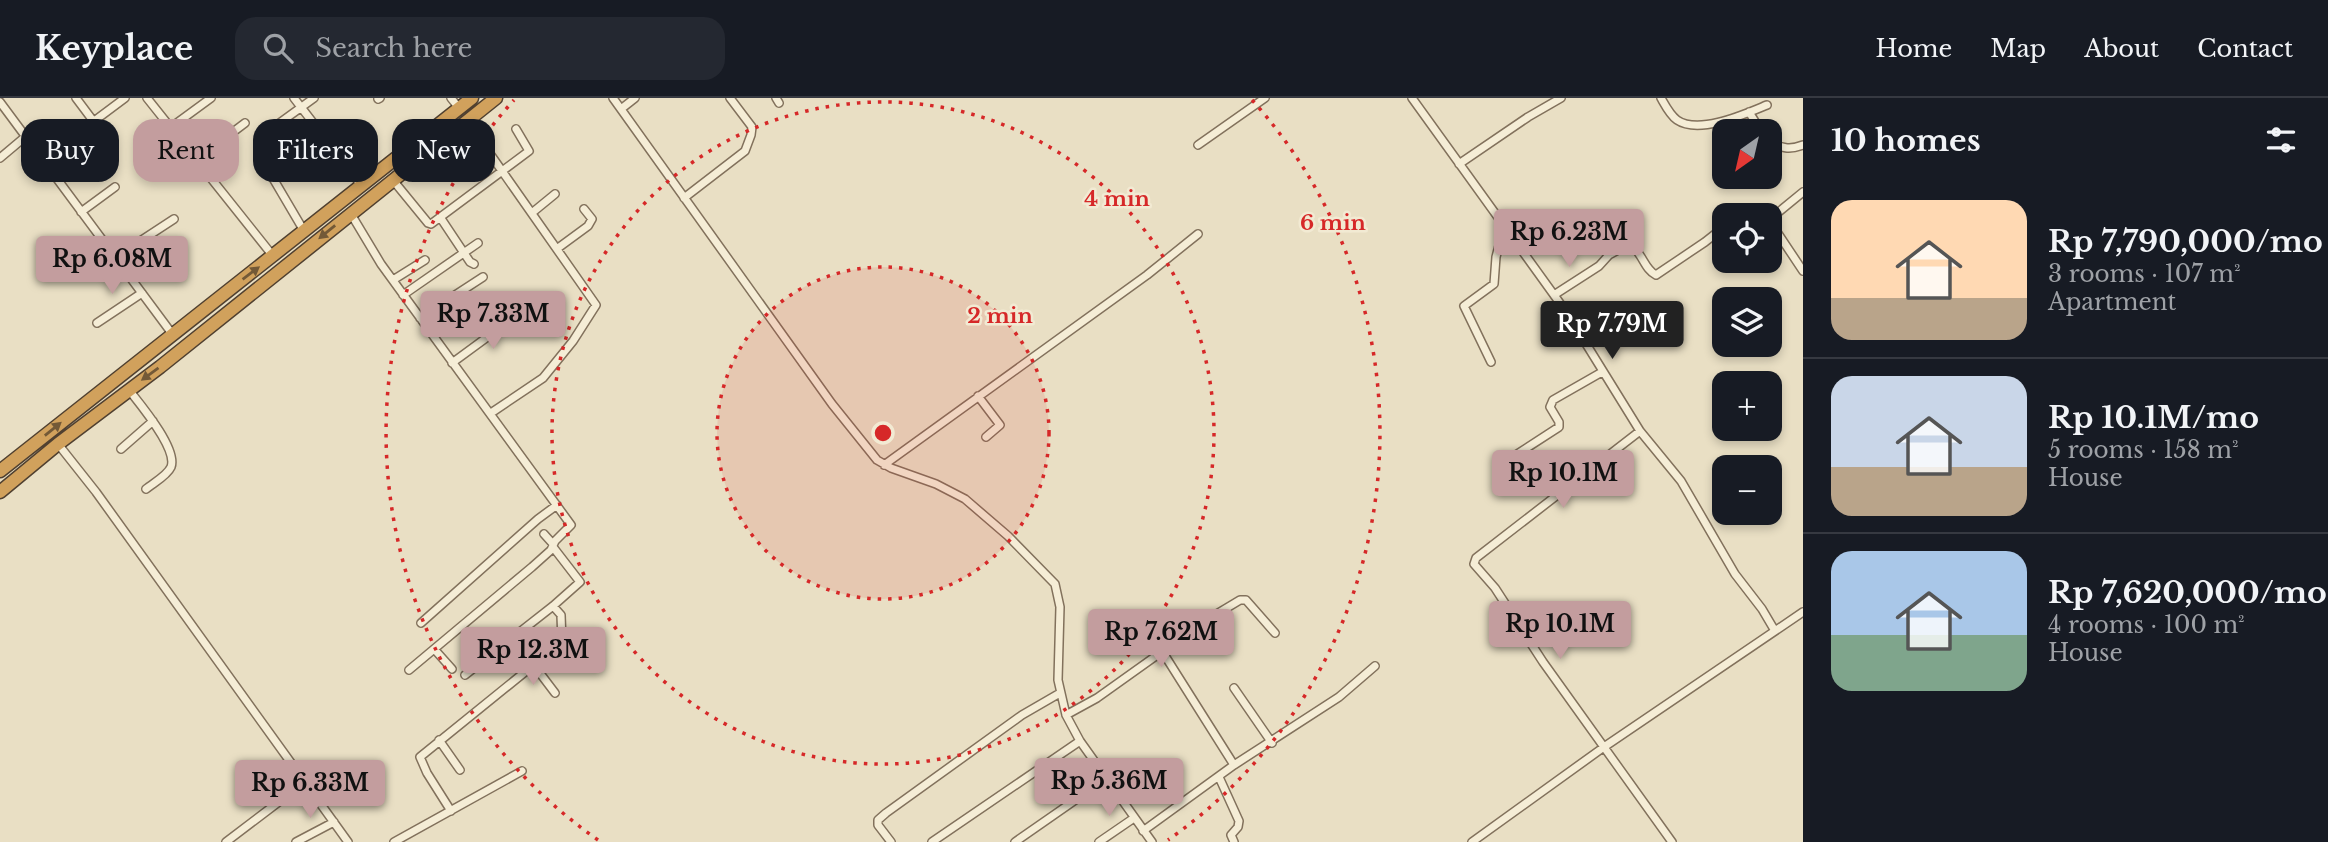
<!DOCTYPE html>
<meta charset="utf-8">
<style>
body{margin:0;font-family:"Libre Baskerville",serif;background:#242831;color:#f1f3f6;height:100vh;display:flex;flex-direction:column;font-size:26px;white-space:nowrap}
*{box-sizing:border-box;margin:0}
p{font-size:23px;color:#9ea1a6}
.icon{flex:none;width:38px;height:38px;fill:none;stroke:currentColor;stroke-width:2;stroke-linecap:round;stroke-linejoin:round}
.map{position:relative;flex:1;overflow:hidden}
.details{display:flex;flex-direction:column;background:#171b24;width:525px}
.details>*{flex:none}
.top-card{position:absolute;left:21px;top:21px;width:665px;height:63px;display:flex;gap:14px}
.needle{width:46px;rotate:214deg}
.buttons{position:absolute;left:1712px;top:21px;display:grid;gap:14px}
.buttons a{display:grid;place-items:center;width:70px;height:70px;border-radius:14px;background:#171b24;box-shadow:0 4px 10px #0003;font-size:35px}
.price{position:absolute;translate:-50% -60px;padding:0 16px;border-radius:7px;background:#c39d9e;color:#111;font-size:23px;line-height:46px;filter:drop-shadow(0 2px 4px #0008)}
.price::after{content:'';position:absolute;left:50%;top:42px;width:21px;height:16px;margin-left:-10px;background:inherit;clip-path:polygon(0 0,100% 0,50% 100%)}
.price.active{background:#222;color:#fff}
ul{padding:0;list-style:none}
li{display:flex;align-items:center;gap:21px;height:175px;padding:0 28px}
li+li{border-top:2px solid #363941}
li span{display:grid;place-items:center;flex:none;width:196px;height:140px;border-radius:21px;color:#555}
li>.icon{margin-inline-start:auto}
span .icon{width:84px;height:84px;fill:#fffc;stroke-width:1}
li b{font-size:30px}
h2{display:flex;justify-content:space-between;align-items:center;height:84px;padding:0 28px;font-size:30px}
.pill{padding:0 24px;border-radius:21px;background:#171b24;box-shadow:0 4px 10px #0003;font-size:24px;line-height:63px}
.pill.active{background:#c39d9e;color:#111}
header{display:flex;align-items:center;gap:42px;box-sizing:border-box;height:98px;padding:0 35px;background:#171b24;border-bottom:2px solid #363941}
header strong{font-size:33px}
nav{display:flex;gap:38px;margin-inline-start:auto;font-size:24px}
.search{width:490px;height:63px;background:#242831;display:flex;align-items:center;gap:18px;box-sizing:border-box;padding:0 24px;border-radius:21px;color:#9ea1a6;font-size:26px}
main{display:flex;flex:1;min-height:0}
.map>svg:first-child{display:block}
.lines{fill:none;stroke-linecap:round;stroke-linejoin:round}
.street-casing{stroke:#82715c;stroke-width:10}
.highway-casing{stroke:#504030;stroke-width:15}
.street{stroke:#f5edd6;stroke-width:7}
.highway{stroke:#d1a15c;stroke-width:12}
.oneway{fill:#735937}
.ring{fill:none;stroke:#d62828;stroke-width:3.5;stroke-dasharray:3.5 7}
.centre{fill:#d62828;stroke:#f2ead3;stroke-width:3.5}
.ring-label{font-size:21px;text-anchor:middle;font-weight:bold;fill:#d62828;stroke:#f2ead3;stroke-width:5;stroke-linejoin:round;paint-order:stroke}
</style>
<header>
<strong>Keyplace</strong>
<div class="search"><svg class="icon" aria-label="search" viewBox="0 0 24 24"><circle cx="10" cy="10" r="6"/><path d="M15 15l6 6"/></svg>Search here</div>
<nav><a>Home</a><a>Map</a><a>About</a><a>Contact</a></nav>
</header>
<main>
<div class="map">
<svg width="1803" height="744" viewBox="0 0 1803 744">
<rect width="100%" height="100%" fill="#e9dfc4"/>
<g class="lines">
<defs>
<path id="street" d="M76,0L94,24
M147,0L273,158
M294,0L361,87
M451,0L459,10
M613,0L832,306L877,362L891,370L936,386L965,401L1008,438L1055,486L1060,509L1058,582L1066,617L1080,643L1152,744
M776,0L779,5
M1412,0L1567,215L1640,333L1681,383L1735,476L1762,511L1775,533
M1661,0C1665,7 1670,17 1677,22C1699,37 1745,16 1767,7
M378,1L380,0
M0,4L173,237
M621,11L635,0
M1749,14L1761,33
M467,23L596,207L573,243L543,280L491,315
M170,30L211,0
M1769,42C1781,51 1790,52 1803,47
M1198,47L1265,0
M270,52L263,41V37L314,0
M0,60L25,39
M42,62L125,0
M196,62L245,25
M1459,66L1528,19L1561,0
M148,67L179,42
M392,81L428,125L431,126L529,53L516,31
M274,82L304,133
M684,100L745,53L751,37L752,29L730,0
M81,114L115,89
M533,114L555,96
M351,116L381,166L571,427L555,443L551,452L532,469L409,572
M1738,117L1750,111L1761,117
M440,119L470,164L474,166
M1769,122L1803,173
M1769,122L1803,94
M558,150L588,128L592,121L584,111
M116,159L174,121
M393,182L425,162
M403,197L478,145
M1554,197L1599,168L1609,157L1627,147C1642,150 1643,171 1656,177L1705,144L1724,129
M420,220L483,179
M97,225L142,195
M1491,264L1464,208L1494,186L1496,159L1504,129
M452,265L516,218
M129,292C140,306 178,351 171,369C167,378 153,385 146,391
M978,298L1000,327L986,339
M1640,333L1476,460L1474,466L1495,490L1543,564L1672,744
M58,346L96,394L348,744
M121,351L153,323
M1505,364L1559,329V324L1550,309L1553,302L1602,274
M884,367L1147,177L1198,136
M544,436L553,446
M421,525L538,421L557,407
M435,552L452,571
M1162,553L1234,667
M533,566L555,595
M465,577L553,508L580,484L553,449
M1234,590L1272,645
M1066,617L1097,600L1205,523L1240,502H1246L1275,535
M439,642L460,672
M1219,679L1239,723L1238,729L1231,737L1234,744
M451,713L427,675L420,659L562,544L561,517L553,508
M1143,733L1234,667L1339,599L1375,568
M226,744L305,684
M296,744L334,724
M394,744L522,673
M891,744L878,727V722L886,715L1022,617L1060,595
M932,744L1080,643
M1015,744L1107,680
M1099,744L1134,720
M1472,744L1604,649L1803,514"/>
<path id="highway" d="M0,373L472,0
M0,394L58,346L160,269L496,0"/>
</defs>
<use href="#street" class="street-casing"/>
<use href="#highway" class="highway-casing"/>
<use href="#street" class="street"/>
<use href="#highway" class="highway"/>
</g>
<defs><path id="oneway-solid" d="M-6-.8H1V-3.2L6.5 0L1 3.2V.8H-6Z" transform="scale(1.75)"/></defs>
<g class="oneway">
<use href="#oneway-solid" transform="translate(327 134) rotate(141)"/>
<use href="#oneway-solid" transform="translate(251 175) rotate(-37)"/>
<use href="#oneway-solid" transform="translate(150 276) rotate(144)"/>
<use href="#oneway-solid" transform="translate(53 331) rotate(-39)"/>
</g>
<circle cx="883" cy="335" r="166" fill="#d62828" fill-opacity=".12"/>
<g class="ring">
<circle cx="883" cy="335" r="166"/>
<circle cx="883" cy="335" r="331"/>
<path d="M598 742A497 497 0 0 1 514 2M1252 2A497 497 0 0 1 1168 742"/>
</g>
<circle cx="883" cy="335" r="10" class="centre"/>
<g class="ring-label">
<text x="1117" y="108">4 min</text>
<text x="1333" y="132">6 min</text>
<text x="1000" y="225">2 min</text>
</g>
</svg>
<div class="buttons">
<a><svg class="needle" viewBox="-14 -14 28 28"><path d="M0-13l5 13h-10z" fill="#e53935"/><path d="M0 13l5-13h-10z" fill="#9ea1a6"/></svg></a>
<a><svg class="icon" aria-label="locate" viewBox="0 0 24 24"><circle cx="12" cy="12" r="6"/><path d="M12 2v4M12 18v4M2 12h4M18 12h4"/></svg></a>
<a><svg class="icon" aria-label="layers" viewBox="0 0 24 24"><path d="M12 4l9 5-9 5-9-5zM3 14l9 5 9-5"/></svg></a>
<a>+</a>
<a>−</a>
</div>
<b class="price" style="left:1569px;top:171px">Rp 6.23M</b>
<b class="price" style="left:112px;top:198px">Rp 6.08M</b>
<b class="price" style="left:493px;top:253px">Rp 7.33M</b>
<b class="price active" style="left:1612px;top:263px">Rp 7.79M</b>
<b class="price" style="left:1563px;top:412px">Rp 10.1M</b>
<b class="price" style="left:1560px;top:563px">Rp 10.1M</b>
<b class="price" style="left:1161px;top:571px">Rp 7.62M</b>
<b class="price" style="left:533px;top:589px">Rp 12.3M</b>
<b class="price" style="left:1109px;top:720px">Rp 5.36M</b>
<b class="price" style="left:310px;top:722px">Rp 6.33M</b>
<div class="top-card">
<a class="pill">Buy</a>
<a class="pill active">Rent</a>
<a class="pill">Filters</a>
<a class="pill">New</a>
</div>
</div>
<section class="details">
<h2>10 homes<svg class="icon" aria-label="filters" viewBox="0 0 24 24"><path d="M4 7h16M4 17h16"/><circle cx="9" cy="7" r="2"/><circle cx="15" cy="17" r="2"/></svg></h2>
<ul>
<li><span style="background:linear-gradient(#ffd9b3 70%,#b9a48a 0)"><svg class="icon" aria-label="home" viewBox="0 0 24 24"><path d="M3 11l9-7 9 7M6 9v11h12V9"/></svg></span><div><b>Rp 7,790,000/mo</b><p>3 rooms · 107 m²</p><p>Apartment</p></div></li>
<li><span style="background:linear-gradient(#c9d6e8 65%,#b9a48a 0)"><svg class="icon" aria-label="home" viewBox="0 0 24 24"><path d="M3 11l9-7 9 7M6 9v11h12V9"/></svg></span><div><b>Rp 10.1M/mo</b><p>5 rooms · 158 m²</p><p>House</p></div></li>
<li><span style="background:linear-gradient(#a9c7e8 60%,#7fa58c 0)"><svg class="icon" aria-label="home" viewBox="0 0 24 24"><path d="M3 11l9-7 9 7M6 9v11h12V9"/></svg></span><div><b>Rp 7,620,000/mo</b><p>4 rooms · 100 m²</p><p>House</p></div></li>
</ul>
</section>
</main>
